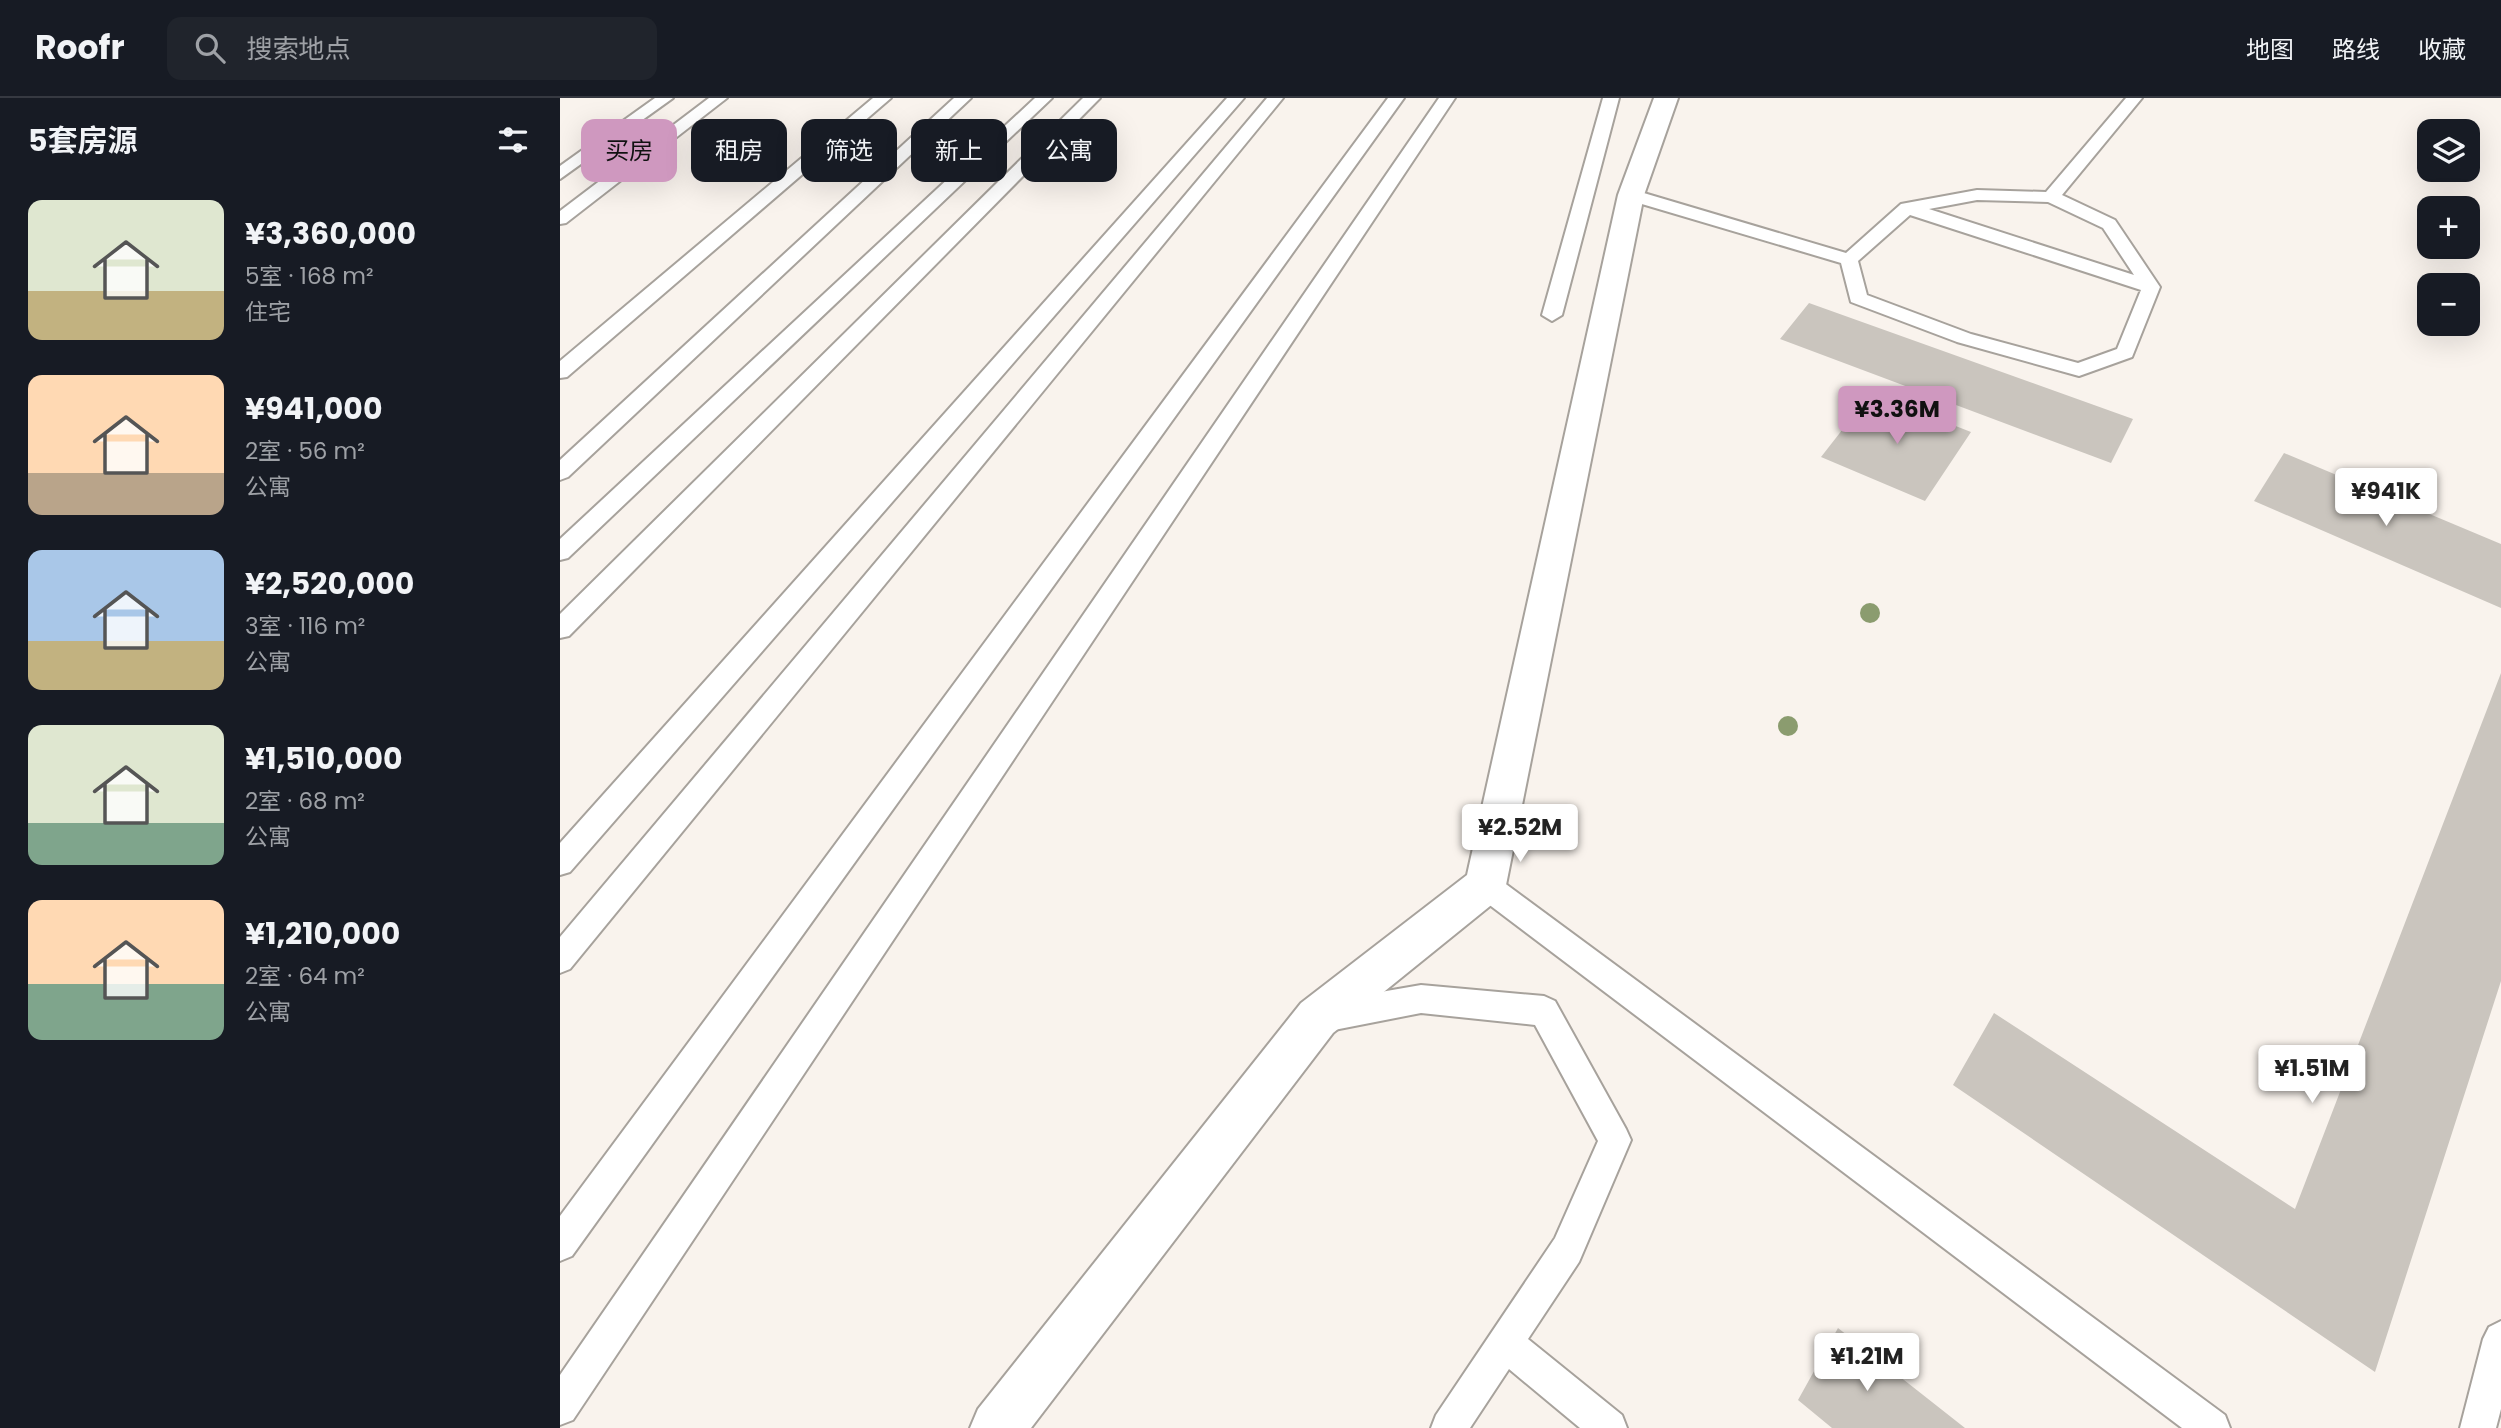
<!DOCTYPE html>
<html lang="zh">
<meta charset="utf-8">
<style>
body{margin:0;font-family:Poppins,"Noto Sans SC",sans-serif;background:#20242c;color:#f1f3f6;height:100vh;display:flex;flex-direction:column;font-size:26px;white-space:nowrap}
*{box-sizing:border-box;margin:0}
p{font-size:23px;color:#9ea1a6}
.icon{flex:none;width:38px;height:38px;fill:none;stroke:currentColor;stroke-width:2;stroke-linecap:round;stroke-linejoin:round}
.map{position:relative;flex:1;overflow:hidden}
.sheet{display:flex;flex-direction:column;background:#171b24;width:560px}
.sheet>*{flex:none}
.hud{position:absolute;left:21px;top:21px;width:665px;height:63px;display:flex;gap:14px}
.controls{position:absolute;left:1857px;top:21px;display:grid;gap:14px}
.controls a{display:grid;place-items:center;width:63px;height:63px;border-radius:14px;background:#171b24;box-shadow:0 7px 28px #0002;font-size:35px}
.price{position:absolute;translate:-50% -60px;padding:0 16px;border-radius:7px;background:#fff;color:#222;font-size:23px;line-height:46px;filter:drop-shadow(0 2px 4px #0008)}
.price::after{content:'';position:absolute;left:50%;top:42px;width:21px;height:16px;margin-left:-10px;background:inherit;clip-path:polygon(0 0,100% 0,50% 100%)}
.price.current{background:#cf98bf;color:#111}
ul{padding:0;list-style:none}
li{display:flex;align-items:center;gap:21px;height:175px;padding:0 28px}
li span{display:grid;place-items:center;flex:none;width:196px;height:140px;border-radius:14px;color:#555}
li>.icon{margin-inline-start:auto}
span .icon{width:84px;height:84px;fill:#fffc;stroke-width:1}
li b{font-size:30px}
h2{display:flex;justify-content:space-between;align-items:center;height:84px;padding:0 28px;font-size:30px}
.tag{padding:0 24px;border-radius:14px;background:#171b24;box-shadow:0 7px 28px #0002;font-size:24px;line-height:63px}
.tag.current{background:#cf98bf;color:#111}
header{display:flex;align-items:center;gap:42px;box-sizing:border-box;height:98px;padding:0 35px;background:#171b24;border-bottom:2px solid #363941}
header strong{font-size:33px}
nav{display:flex;gap:38px;margin-inline-start:auto;font-size:24px}
.search{width:490px;height:63px;background:#20242c;display:flex;align-items:center;gap:18px;box-sizing:border-box;padding:0 24px;border-radius:14px;color:#9ea1a6;font-size:26px}
main{display:flex;flex:1;min-height:0}
.map>svg:first-child{display:block}
.building{fill:#cac5be}
.lines{fill:none;stroke-linecap:round;stroke-linejoin:round}
.service-casing{stroke:#a7a29c;stroke-width:4}
.minor-casing{stroke:#a7a29c;stroke-width:4}
.service{fill:#fff;fill-rule:evenodd}
.minor{fill:#fff;fill-rule:evenodd}
.tree{fill:#8b9c6f}
</style>
<header>
<strong>Roofr</strong>
<div class="search"><svg class="icon" aria-label="search" viewBox="0 0 24 24"><circle cx="10" cy="10" r="6"/><path d="M15 15l6 6"/></svg>搜索地点</div>
<nav><a>地图</a><a>路线</a><a>收藏</a></nav>
</header>
<main>
<section class="sheet">
<h2>5套房源<svg class="icon" aria-label="filters" viewBox="0 0 24 24"><path d="M4 7h16M4 17h16"/><circle cx="9" cy="7" r="2"/><circle cx="15" cy="17" r="2"/></svg></h2>
<ul>
<li><span style="background:linear-gradient(#dfe7d0 65%,#c2b280 0)"><svg class="icon" aria-label="home" viewBox="0 0 24 24"><path d="M3 11l9-7 9 7M6 9v11h12V9"/></svg></span><div><b>¥3,360,000</b><p>5室 · 168 m²</p><p>住宅</p></div></li>
<li><span style="background:linear-gradient(#ffd9b3 70%,#b9a48a 0)"><svg class="icon" aria-label="home" viewBox="0 0 24 24"><path d="M3 11l9-7 9 7M6 9v11h12V9"/></svg></span><div><b>¥941,000</b><p>2室 · 56 m²</p><p>公寓</p></div></li>
<li><span style="background:linear-gradient(#a9c7e8 65%,#c2b280 0)"><svg class="icon" aria-label="home" viewBox="0 0 24 24"><path d="M3 11l9-7 9 7M6 9v11h12V9"/></svg></span><div><b>¥2,520,000</b><p>3室 · 116 m²</p><p>公寓</p></div></li>
<li><span style="background:linear-gradient(#dfe7d0 70%,#7fa58c 0)"><svg class="icon" aria-label="home" viewBox="0 0 24 24"><path d="M3 11l9-7 9 7M6 9v11h12V9"/></svg></span><div><b>¥1,510,000</b><p>2室 · 68 m²</p><p>公寓</p></div></li>
<li><span style="background:linear-gradient(#ffd9b3 60%,#7fa58c 0)"><svg class="icon" aria-label="home" viewBox="0 0 24 24"><path d="M3 11l9-7 9 7M6 9v11h12V9"/></svg></span><div><b>¥1,210,000</b><p>2室 · 64 m²</p><p>公寓</p></div></li>
</ul>
</section>
<div class="map">
<svg width="1941" height="1330" viewBox="0 0 1941 1330">
<rect width="100%" height="100%" fill="#f9f3ed"/>
<path class="building" d="M1249,205L1573,321L1551,365L1220,241Z
M1311,295L1411,334L1365,403L1261,359Z
M1724,355L1941,446V510L1694,403Z
M1941,575V883L1815,1274L1393,987L1434,915L1735,1111Z
M1278,1230L1405,1330H1272L1238,1302Z"/>
<g class="lines">
<defs>
<path id="service" d="M95,0H113L0,81V68Z
M149,0H167L6,125L0,126V113Z
M313,0H331L7,279L0,280V263Z
M394,0H411L8,379L0,382V362Z
M475,0H492L8,460L0,462V441Z
M523,0H540L9,538L0,540V516Z
M667,0H684L10,774L0,777V745Z
M707,0H723L10,871L0,875V839Z
M828,0H844L12,1158L0,1163V1118Z
M879,0H895L13,1322L0,1327V1277Z
M1043,0H1059L1002,217L992,223L982,217Z
M1566,0H1582L1502,97L1555,122L1600,189L1572,259L1519,278L1397,244L1291,204L1281,165L1065,101L1062,97L1065,93H1077L1286,155L1341,106L1417,92L1486,94ZM1417,102L1488,104L1543,130L1574,177L1369,111ZM1350,117L1581,192L1557,251L1518,265L1411,236L1307,197L1298,163Z
M925,774L935,778L1665,1317L1670,1330H1622L915,796L911,787L915,778Z
M861,887L984,898L995,903L1066,1031L1071,1042L1019,1164L968,1241L1062,1317L1067,1330H1020L949,1271L910,1330H871L876,1317L995,1140L1038,1043L975,927L861,915L769,933L758,928L754,918L758,908L769,903Z
M1941,1223V1311L1936,1330H1900L1923,1241L1929,1229Z"/>
<path id="minor" d="M1094,0H1118L1084,97L946,787L940,800L773,935L471,1330H410L418,1311L741,905L907,777L1058,97Z"/>
</defs>
<use href="#service" class="service-casing"/>
<use href="#minor" class="minor-casing"/>
<use href="#service" class="service"/>
<use href="#minor" class="minor"/>
</g>
<g class="tree">
<circle cx="1310" cy="515" r="10"/>
<circle cx="1228" cy="628" r="10"/>
</g>
</svg>
<div class="controls">
<a><svg class="icon" aria-label="layers" viewBox="0 0 24 24"><path d="M12 4l9 5-9 5-9-5zM3 14l9 5 9-5"/></svg></a>
<a>+</a>
<a>−</a>
</div>
<b class="price current" style="left:1337px;top:348px">¥3.36M</b>
<b class="price" style="left:1826px;top:430px">¥941K</b>
<b class="price" style="left:960px;top:766px">¥2.52M</b>
<b class="price" style="left:1752px;top:1007px">¥1.51M</b>
<b class="price" style="left:1307px;top:1295px">¥1.21M</b>
<div class="hud">
<a class="tag current">买房</a>
<a class="tag">租房</a>
<a class="tag">筛选</a>
<a class="tag">新上</a>
<a class="tag">公寓</a>
</div>
</div>
</main>
